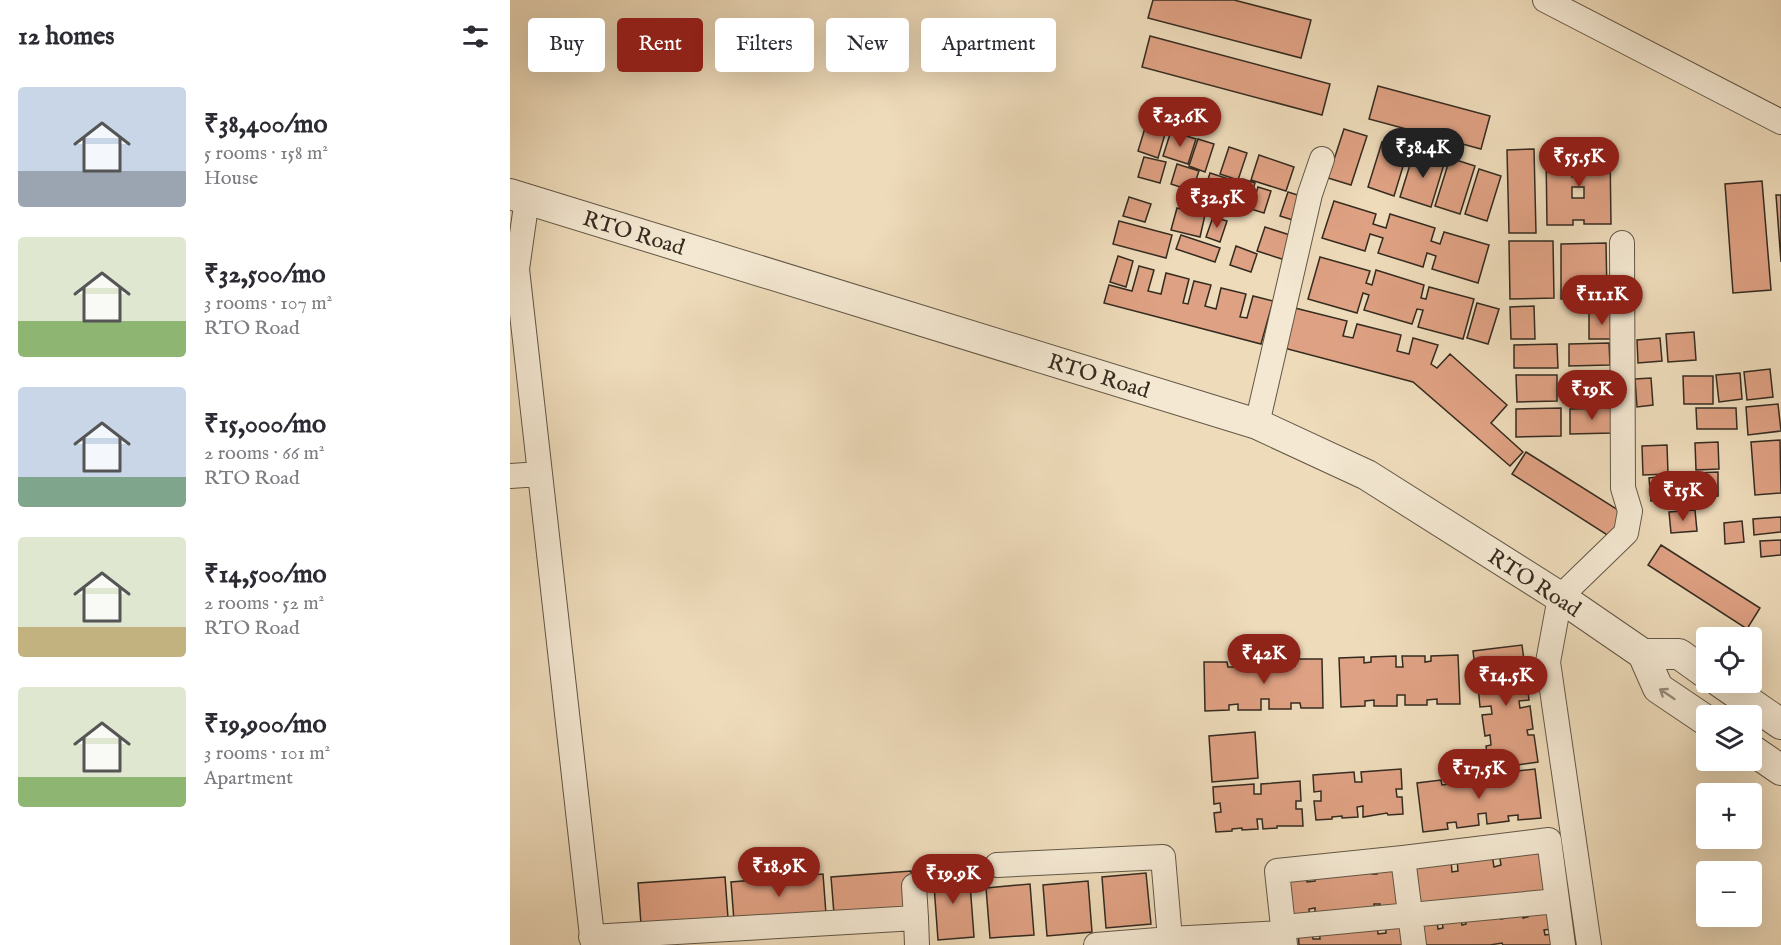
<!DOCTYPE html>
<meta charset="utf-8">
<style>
body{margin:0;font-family:"IM FELL English",serif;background:#f2f2f3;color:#2b2b33;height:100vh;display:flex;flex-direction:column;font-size:22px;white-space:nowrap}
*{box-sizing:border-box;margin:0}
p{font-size:20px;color:#7c7c81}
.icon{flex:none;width:33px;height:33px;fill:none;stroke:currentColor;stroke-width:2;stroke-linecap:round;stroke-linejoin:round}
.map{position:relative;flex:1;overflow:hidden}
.panel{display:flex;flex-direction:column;background:#fff;width:510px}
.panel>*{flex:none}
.hud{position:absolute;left:18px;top:18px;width:570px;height:54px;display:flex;gap:12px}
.buttons{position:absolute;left:1186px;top:627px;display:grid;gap:12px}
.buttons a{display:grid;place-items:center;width:66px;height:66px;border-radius:6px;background:#fff;box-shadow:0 6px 24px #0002;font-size:30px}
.price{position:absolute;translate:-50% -51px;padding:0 14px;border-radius:21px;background:#8f2418;color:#fff;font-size:20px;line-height:39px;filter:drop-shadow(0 2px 3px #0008)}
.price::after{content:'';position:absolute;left:50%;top:36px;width:18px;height:14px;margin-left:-9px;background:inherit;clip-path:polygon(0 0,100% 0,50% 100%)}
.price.on{background:#222;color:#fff}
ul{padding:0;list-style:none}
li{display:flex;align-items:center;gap:18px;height:150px;padding:0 18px}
li span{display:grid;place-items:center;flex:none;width:168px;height:120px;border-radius:6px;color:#555}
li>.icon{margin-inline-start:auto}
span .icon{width:72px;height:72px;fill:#fffc;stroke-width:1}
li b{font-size:26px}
h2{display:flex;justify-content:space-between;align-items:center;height:72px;padding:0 18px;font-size:26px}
.chip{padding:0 21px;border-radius:6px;background:#fff;box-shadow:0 6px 24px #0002;font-size:21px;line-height:54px}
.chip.on{background:#8f2418;color:#fff}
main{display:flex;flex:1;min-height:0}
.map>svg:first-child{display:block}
.building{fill:#dfa183;stroke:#342b20;stroke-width:1.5;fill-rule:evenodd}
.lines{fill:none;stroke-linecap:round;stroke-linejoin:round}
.minor-casing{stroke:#625746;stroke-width:26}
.tertiary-casing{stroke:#625746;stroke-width:32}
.minor{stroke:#f4e8d2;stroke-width:24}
.tertiary{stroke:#f4e8d2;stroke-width:30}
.oneway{stroke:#948a79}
.labels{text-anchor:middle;stroke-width:5;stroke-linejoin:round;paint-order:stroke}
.street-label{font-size:22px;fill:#342b20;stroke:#f4e8d2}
</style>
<main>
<section class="panel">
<h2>12 homes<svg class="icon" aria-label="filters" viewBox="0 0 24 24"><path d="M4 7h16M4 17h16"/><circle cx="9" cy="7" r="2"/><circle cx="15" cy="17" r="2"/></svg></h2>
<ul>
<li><span style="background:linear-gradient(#c9d6e8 70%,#9aa5b1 0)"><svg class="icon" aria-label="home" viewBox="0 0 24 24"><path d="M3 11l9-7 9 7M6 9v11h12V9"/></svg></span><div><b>₹38,400/mo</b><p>5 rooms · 158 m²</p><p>House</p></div></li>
<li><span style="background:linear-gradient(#dfe7d0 70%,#8fb573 0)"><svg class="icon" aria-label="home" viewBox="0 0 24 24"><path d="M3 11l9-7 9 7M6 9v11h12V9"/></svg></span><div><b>₹32,500/mo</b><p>3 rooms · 107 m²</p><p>RTO Road</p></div></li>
<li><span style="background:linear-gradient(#c9d6e8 75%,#7fa58c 0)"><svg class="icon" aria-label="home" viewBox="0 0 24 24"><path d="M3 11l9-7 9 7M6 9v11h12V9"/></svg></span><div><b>₹15,000/mo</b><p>2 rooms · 66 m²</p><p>RTO Road</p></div></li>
<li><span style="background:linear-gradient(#dfe7d0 75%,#c2b280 0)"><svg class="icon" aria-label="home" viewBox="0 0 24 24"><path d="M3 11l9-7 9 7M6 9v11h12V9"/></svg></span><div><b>₹14,500/mo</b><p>2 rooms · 52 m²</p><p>RTO Road</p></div></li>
<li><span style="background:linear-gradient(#dfe7d0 75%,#8fb573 0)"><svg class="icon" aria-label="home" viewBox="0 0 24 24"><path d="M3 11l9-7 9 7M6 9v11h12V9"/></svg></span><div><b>₹19,900/mo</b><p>3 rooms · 101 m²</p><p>Apartment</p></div></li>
</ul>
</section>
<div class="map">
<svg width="1271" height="945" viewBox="0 0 1271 945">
<rect width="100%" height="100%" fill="#eedbba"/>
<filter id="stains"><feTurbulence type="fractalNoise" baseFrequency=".00333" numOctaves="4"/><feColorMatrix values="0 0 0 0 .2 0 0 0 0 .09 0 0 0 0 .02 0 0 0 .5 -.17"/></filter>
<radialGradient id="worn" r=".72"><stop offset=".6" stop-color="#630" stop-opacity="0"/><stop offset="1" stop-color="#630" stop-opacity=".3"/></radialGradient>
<path class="building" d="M643,0H724L801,20L791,58L638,18Z
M640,36L820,84L812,115L632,67Z
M868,86L980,116L971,149L859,119Z
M635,128L655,134L648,158L628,151Z
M834,129L857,136L841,185L818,178Z
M661,131L686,139L678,164L653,156Z
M688,139L704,144L695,172L679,166Z
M872,142L898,150L884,196L858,187Z
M719,147L737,153L728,180L710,174Z
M1024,149L1026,233H999L997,150Z
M1100,151L1101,224H1074V220H1063V225H1037L1036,153L1061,152V158H1073V152ZM1073,166V177H1062V167ZM1062,187H1074V198H1062Z
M904,152L935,161L921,207L890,197Z
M749,155L784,167L776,191L741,180Z
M634,157L656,162L650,183L628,177Z
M940,158L965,166L950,214L925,206Z
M667,164L689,171L682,191L661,184Z
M969,169L991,176L977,221L955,214Z
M700,173L722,180L716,199L694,192Z
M733,179L745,183L738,205L726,201Z
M1252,181L1261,290L1223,293L1215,184Z
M748,187L761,191L754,213L741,209Z
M778,192L794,197L786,221L770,216Z
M1266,195H1271V262Z
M619,197L641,204L635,222L613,216Z
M824,201L866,214L863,224L876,228L880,214L925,228L921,241L930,244L934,232L979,245L968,283L922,269L926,256L917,253L913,267L868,253L873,238L860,234L855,251L812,238Z
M667,208L695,215L690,237L661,230Z
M703,217L717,221L710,242L696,237Z
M609,221L662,235L656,258L603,244Z
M755,227L783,236L775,260L747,251Z
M671,235L710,248L705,262L666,249Z
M999,241H1043L1044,298L1000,299Z
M1096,243L1097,297L1051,299V244Z
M726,246L747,254L741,272L720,265Z
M608,256L623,261L616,287L600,282Z
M810,257L860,271L856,283L862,285L866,270L914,285L911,298L916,299L919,287L964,299L953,339L908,327L913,310L907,309L902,324L854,310L859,295L853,293L847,313L798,299Z
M629,266L644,270L638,291L651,294L656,273L679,279L673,303L678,304L684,281L701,285L695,306L706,309L711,288L736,294L730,317L737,318L743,296L763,301L751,344L594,303L599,285L622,291Z
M967,303L989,309L978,344L957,338Z
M1024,306L1025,339H1001L1000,307Z
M785,308L837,321L833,336L843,338L847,324L891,335L887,351L899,354L903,338L928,345L921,364L927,368L940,354L997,405L981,423L1013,452L1000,466L903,382L774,348Z
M1079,313H1105V339H1079Z
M1184,332L1186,360L1158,362L1156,334Z
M1150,338L1152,361L1128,363L1127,340Z
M1099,343L1100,365L1059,366V344Z
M1047,344L1048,368H1004V345Z
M1260,369L1263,397L1237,400L1234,372Z
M1230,373L1232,399L1209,402L1206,375Z
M1006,375H1047V401L1007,402Z
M1173,376H1203V404H1174Z
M1102,378V405H1060V379Z
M1141,378L1143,405L1127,407L1125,379Z
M1268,404L1271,431L1238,435L1236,407Z
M1051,408V436L1006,437V409Z
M1103,408V433L1060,434V409Z
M1186,408H1226L1227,429H1187Z
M1270,440L1271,493L1245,495L1241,442Z
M1208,442L1209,469L1186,470L1185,443Z
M1157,445L1158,474L1133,475L1132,446Z
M1016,452L1116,515L1102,538L1002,474Z
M1208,472V496L1186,497L1185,473Z
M1158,476L1160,499L1141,501L1139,478Z
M1185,510L1187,531L1161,533L1159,512Z
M1271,517V532L1244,535L1243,519Z
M1232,521L1234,542L1215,544L1214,523Z
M1271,540V555L1251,557L1250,541Z
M1151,545L1250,608L1237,629L1138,565Z
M1012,645L1015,668L1010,669L1011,676H1016L1019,700L1009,701L1010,708L1020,706L1023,729L1017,730L1018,735H1024L1028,762L979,769L976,746L981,745L980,735L975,736L972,715L982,714L981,706L970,707L968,685L973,684L972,675L966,676L963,651Z
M948,655L950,704H927V699L917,700V705H895V695H887V706H864V700L855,701V706L831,707L829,658L854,657V663L861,662V657L886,656V667H893L892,656H915V662L921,661V656Z
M779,659V666H785V659H812L813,708H791L790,703H781V709H759V699H751V710H728V704L719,705V710L695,711L694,662H717L718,667H725V661L749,660L750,671H757L756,660Z
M745,732L748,778L702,782L699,736Z
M891,769L892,789H886L887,797H892L893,814L878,815L877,813L853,817V806L847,807L848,817L832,818V816L822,817V819L806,820L804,801H811V791L804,792L803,775L844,772L845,782H852L851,772Z
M1025,769L1031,818L1008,820V815L998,816L999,821L977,824L976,813L968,814L969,825L947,828L946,822L937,823L938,829L913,832L907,783L931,780L932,785L939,784V779L963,776L964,787L971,786L970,775L993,773V779L999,778L998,772Z
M790,781L791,801H786V809H792L793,826H767V828L753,829L752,819H747L748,829L732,830V828L722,829V831L706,832L704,813L711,812L710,803L704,804L703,787L744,784V794H751V784Z
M1031,848L1037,897L908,914L901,865L941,860L942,872L948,871L947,859L982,854L984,867L991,865L989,853Z
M888,865L890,911L871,912L870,904H864V913L805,917V908L799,909L800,917L781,918L779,873L796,871L797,882L805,881V870L861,866L862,874H867V866Z
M459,870L464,937L428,940L423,872Z
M401,871L404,908L324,914L321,877Z
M636,873L641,924L596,928L592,877Z
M313,874L316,914L224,921L221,882Z
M215,877L218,918L131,925L128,883Z
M578,881L582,932L537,936L533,885Z
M520,884L524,935L480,938L476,888Z
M1040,908L1042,929L1034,930L1035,935L1043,934L1044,945H993L992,943L980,945H912L909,924L927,921L928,929L933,928L932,921L951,918L952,925L956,924L955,918L990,914L991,919L996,918L995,913L1013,911V918L1018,917V910Z
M892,921L894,945H789L788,930L802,929L803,939H810L809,928L867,923L868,934L876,933L875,922Z"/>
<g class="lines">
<defs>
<path id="minor" d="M1035,0L1271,122
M17,199L7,269L83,945
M747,424L800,194L812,159
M0,476L30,474
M893,858L904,945
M487,865L653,857L660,939L774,933
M406,918L407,945
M774,927L1047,901
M81,937L406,918L404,886
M586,945L660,939
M775,945L767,871L893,858L1039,840L1053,945
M1079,945L1038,662L1050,597L1116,533L1120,511L1113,488L1112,243"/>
<path id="tertiary" d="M0,194L747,424L857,475L1050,597L1133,654L1148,688L1197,721
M1133,654H1169L1197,674
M1210,682L1271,724
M1242,750L1271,770"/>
</defs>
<use href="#minor" class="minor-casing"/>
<use href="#tertiary" class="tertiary-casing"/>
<use href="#minor" class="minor"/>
<use href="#tertiary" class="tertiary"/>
</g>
<defs><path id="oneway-shaft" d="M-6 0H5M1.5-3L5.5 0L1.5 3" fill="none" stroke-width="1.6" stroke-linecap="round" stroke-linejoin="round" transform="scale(1.5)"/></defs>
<use class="oneway" href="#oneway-shaft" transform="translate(1157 694) rotate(-146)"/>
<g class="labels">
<g class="street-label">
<text transform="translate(124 232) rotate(17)" y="8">RTO Road</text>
<text transform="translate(589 375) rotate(17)" y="8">RTO Road</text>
<text transform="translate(1025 582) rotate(33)" y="8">RTO Road</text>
</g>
</g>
<rect width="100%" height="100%" filter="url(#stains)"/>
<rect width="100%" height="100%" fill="url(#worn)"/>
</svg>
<div class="buttons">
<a><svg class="icon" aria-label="locate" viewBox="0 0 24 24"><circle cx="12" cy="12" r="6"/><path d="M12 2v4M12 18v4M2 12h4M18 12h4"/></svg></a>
<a><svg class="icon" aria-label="layers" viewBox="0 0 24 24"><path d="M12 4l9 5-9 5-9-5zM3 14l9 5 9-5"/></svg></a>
<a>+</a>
<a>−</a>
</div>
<b class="price" style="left:670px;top:148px">₹23.6K</b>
<b class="price on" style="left:913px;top:179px">₹38.4K</b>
<b class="price" style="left:1069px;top:188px">₹55.5K</b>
<b class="price" style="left:707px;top:229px">₹32.5K</b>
<b class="price" style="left:1092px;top:326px">₹11.1K</b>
<b class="price" style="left:1082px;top:421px">₹19K</b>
<b class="price" style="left:1173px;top:522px">₹15K</b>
<b class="price" style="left:754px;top:685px">₹42K</b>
<b class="price" style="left:996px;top:707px">₹14.5K</b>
<b class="price" style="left:969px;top:800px">₹17.5K</b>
<b class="price" style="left:269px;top:898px">₹18.9K</b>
<b class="price" style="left:443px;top:905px">₹19.9K</b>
<div class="hud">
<a class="chip">Buy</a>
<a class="chip on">Rent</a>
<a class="chip">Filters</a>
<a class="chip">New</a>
<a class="chip">Apartment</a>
</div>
</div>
</main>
